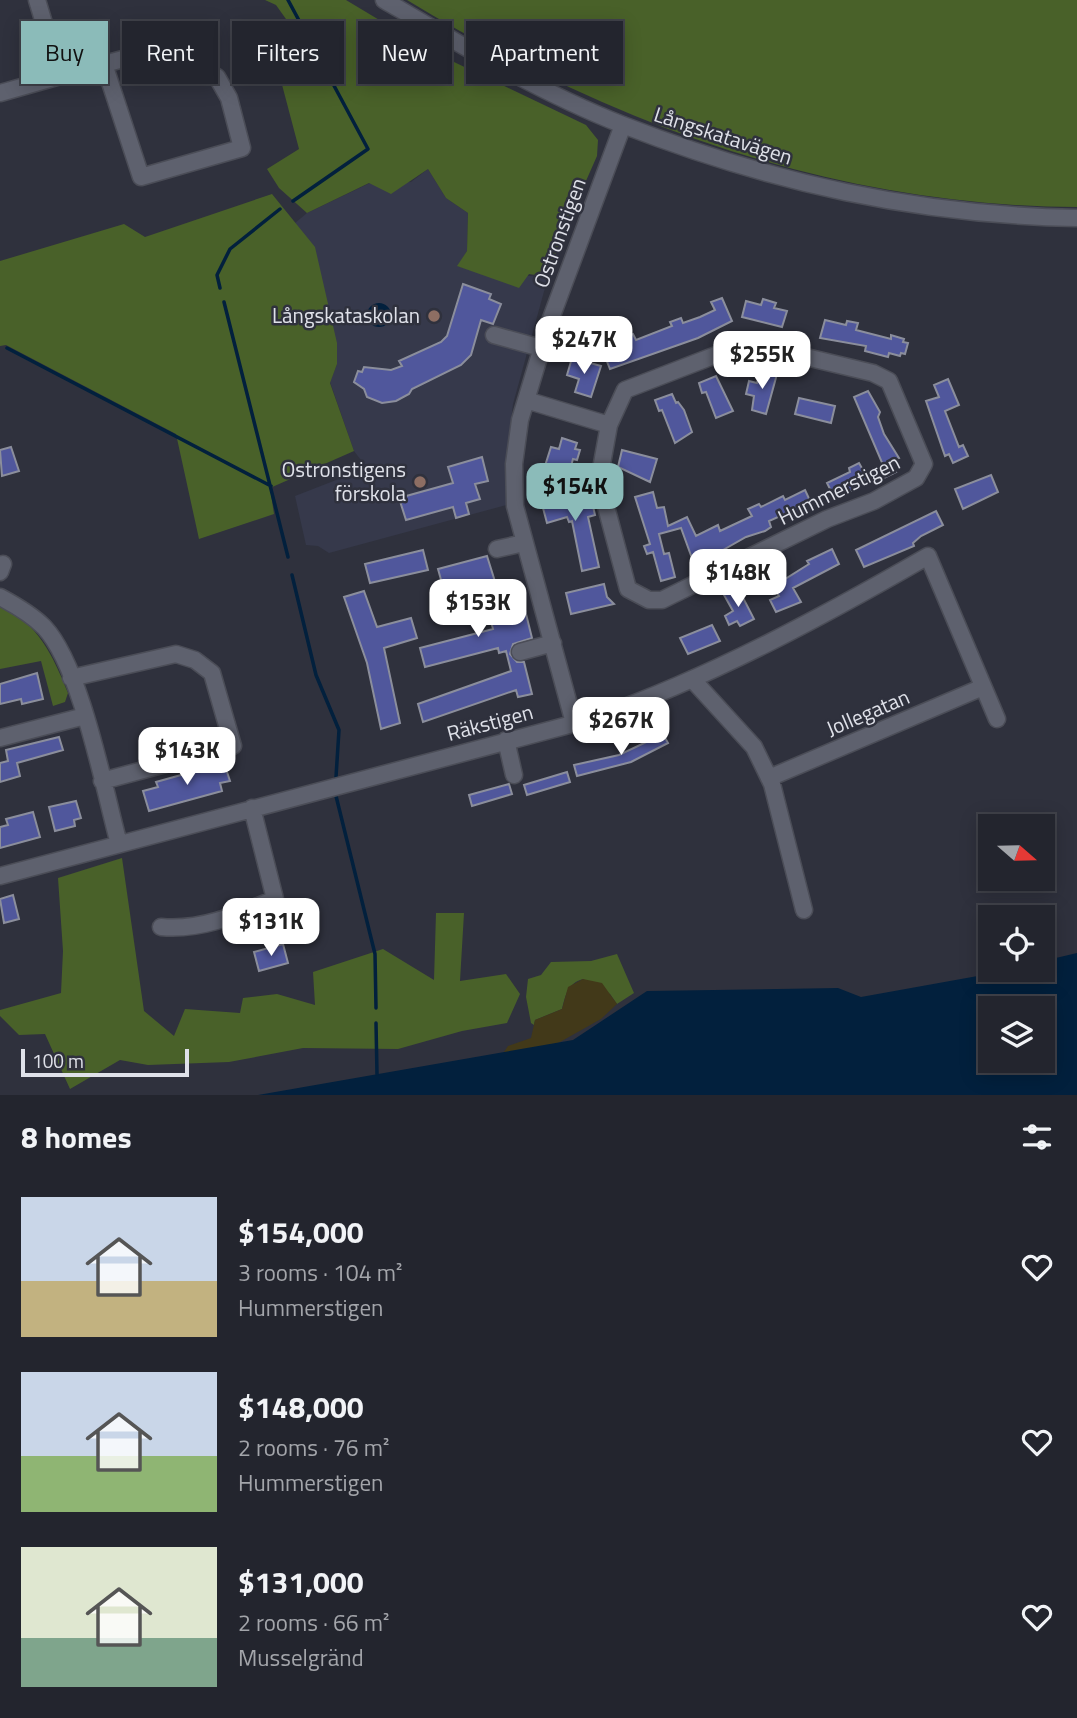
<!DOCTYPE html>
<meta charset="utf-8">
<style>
body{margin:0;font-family:"Titillium Web",sans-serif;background:#2b2d36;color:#f1f3f6;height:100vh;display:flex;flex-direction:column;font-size:26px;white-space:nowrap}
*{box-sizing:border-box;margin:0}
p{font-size:23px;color:#a3a5aa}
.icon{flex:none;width:38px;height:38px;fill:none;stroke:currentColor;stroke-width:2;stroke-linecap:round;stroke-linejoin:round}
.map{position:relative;height:1095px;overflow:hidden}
.panel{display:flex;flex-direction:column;background:#23252e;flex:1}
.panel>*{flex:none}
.banner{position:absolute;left:21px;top:21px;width:700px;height:63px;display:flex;gap:14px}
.needle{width:46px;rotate:110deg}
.fabs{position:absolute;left:978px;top:814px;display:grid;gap:14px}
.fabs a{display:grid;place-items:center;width:77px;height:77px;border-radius:0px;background:#23252e;box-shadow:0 4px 18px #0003,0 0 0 2px #40424a;font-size:35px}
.scale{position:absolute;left:21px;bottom:18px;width:168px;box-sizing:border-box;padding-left:7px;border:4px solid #dfe1e9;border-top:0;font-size:19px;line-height:24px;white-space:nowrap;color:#dfe1e9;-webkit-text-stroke:5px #2f313d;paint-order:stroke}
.price{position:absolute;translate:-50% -60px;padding:0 16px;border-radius:14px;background:#fff;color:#222;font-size:23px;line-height:46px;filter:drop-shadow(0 2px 4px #0008)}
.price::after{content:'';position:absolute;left:50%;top:42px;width:21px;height:16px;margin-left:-10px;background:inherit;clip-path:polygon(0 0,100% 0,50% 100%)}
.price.on{background:#8bbbb9;color:#111}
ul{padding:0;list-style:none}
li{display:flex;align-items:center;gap:21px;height:175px;padding:0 21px}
li span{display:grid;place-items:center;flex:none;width:196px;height:140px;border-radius:0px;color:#555}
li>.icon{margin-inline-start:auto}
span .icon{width:84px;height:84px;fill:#fffc;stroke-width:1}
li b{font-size:30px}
h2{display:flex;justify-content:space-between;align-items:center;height:84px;padding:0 21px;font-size:30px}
.pill{padding:0 24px;border-radius:0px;background:#23252e;box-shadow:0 4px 18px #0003,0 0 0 2px #40424a;font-size:24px;line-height:63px}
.pill.on{background:#8bbbb9;color:#111}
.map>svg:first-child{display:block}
.built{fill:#36394b}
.green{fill:#496129}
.sand{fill:#423919}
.water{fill:#02203d;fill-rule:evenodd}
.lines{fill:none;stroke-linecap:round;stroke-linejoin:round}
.stream{stroke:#02203d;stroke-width:3.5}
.building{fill:#50579c;stroke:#8b8e9c;stroke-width:2}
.minor-casing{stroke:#4b4d57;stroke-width:19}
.minor{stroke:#5e616e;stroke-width:16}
.education-dot{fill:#8d6e63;stroke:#2f313d;stroke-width:2.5}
.labels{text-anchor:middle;stroke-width:5;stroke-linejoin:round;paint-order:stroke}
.street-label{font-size:21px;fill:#dfe1e9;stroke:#2f313d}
.poi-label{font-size:21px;fill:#dfe1e9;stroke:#2f313d;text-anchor:end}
</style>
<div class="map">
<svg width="1077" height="1095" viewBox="0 0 1077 1095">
<rect width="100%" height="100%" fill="#2f313d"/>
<path class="built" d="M428,169L446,198L468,213L467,251L458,266L479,273L548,277L513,404L507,456L510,504L329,553L318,546L306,545L295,496L367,468L354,451L330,382L337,364L295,223L307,213L370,183L411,182Z"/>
<path class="green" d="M265,0H346L431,51L586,125L598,140L597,156L563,233L548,277L529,274L519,288L457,266L467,251L468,213L446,198L428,169L391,194L369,183L307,213L279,188L267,169L299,149L276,62L298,36L276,5Z
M407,0H1077V207C835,206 613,125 407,0Z
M272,194L315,247L337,343V364L330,383L354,451L270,488L274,514L199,539L176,434L6,345L0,346V261L124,224L145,237Z
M0,604C38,624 53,655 68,693L65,702L53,706L41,661L0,669Z
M122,858L144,1011L174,1036L185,1009L240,1013L243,998L277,994L315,1005L313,972L383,949L434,980L436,913H464L460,981L506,974L520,994L507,1023L462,1031L398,1049L303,1048L229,1062L148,1065L120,1060L70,1089L45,1034L19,1035L0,1016V1010L61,993L63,951L58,878Z
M617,954L634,993L617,1004L610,994L583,979C567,984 566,994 562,1009L535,1020L534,1025L531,1023L526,997L528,979L541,975L551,962L591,961Z"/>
<path class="sand" d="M583,979L602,983L617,1004L601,1019L535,1056L502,1055L508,1046L531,1038L535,1020L562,1009L568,987Z"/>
<path class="water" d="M367 315a12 12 0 1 1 24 0a12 12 0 1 1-24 0Z
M1077,953V1095H258L573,1040L647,991L838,988L861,997L1011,970H1043V961ZM990,1008H1043V1060H990Z"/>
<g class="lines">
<path class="stream" d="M288,0L368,149L293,201
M220,288L217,275L230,249L280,209
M224,302L288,557
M7,348L271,486
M292,575L316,675L339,730L336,777
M336,796L375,954L376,1008
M376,1023L377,1074"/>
</g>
<path class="building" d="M463,284L491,294L489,299L501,304L493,324L481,320L471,355L461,365L412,389L409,394L396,401L382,403L367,397L364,389L354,382L358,371L362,372L364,367L391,370L402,366L399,361L441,342L447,336Z
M722,298L732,321L698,338L610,369L604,354L623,346L621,339L633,334L636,340L672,326L670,322L681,318L683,323L700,317L715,310L711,302Z
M763,299L776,303L774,308L787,311L782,327L742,317L746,301L761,305Z
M825,320L846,325L847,321L858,323L856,330L891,339V335L904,339L903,342L908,343L905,354L901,353L900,356L889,353L888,357L865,351L866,346L820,338Z
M572,358L601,366L591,397L575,392L579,379L567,375Z
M761,370L777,374L766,414L752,410L754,396L746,394L749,381L757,383Z
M716,376L733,411L716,418L706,392L702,393L699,383Z
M948,379L959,405L945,411L959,447L963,445L968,456L953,463L949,454L945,456L926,401L939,397L934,385Z
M868,391L880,412L878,417L884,434L899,458L883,465L854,397Z
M672,394L676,403L678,402L684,410L692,432L675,443L662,410L659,411L655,400Z
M799,398L835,406L831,423L795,414Z
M562,438L577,443L575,449L580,450L577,460L573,459L571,466L568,465L564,475L544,469L551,447L559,449Z
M11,447L19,471L2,476L0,450Z
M622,450L657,459L650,482L618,467Z
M482,457L488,481L475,484L480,499L466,503L469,514L456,518L453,507L406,520L399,498L453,483L448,467Z
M859,463L868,479L859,483L861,486L835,499L827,483L850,472L849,468Z
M891,464L896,472L880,480L876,472Z
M991,475L998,492L963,509L955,489Z
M552,490L555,502L590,493L595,515L588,517L599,567L582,571L572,521L569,522L567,517L547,523L539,493Z
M805,490L813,507L792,518L789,512L769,521L771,527L765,531L746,537L709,558L707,555L693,561L681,528L659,534L664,554L669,553L675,577L661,581L653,552L647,554L644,546L650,544L635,497L653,492L657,508L664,507L668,526L687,517L696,536L718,525L720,531L752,516L748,509L759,504L761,507L783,496L785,500Z
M936,511L943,525L921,536L913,543L914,546L864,567L856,550Z
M832,549L839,564L793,588L801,602L776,612L770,600L779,596L766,572L778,565L785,579L809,564L807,561Z
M423,550L428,570L370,583L365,564Z
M487,556L503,607L523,602L532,638L513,644L510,654L517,662H524L532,694L518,697L516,690L423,722L418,704L511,671L506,651L499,653L498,648L425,667L420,648L493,629L484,595L442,608L436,589L443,587L438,569Z
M604,584L607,597L614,604L571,614L566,593Z
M738,588L754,619L740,626L737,621L729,625L725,616L733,611L724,595Z
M364,591L377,627L411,618L417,638L384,648L400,723L381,729L367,663L344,597Z
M712,625L720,641L688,654L680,638Z
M37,673L43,699L22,704L21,699L0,704V684Z
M663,734L668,743L631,762L577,776L574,765L619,755Z
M59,737L63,750L17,763L20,776L0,782V763L8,761L6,750Z
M224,763L230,781L220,783L222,791L149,811L143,791L158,787L156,782Z
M567,772L570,782L527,795L524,785Z
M509,784L512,794L472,806L469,795Z
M76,801L81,818L74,820L75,826L55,831L49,807Z
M33,812L40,837L0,848V827L8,825L6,819Z
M13,895L19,919L4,923L0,899Z
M283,944L288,963L259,971L254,952Z"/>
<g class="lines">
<defs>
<path id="minor" d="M384,0C461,45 539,92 623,125C772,183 917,215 1077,218
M60,76L160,49L186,58L217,77L229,98L242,148L141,177L104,64
M0,93L60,76L37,0
M494,335L541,348
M526,400L609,425L625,390L747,343L873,373L889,381L924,464L916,478L874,501L827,519L662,600H649L628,589L604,499L601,469L609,425
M497,549L524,543
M0,572L3,564
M0,597C15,605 32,615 44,627C81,666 104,789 119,844
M520,652L553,643
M71,678L176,654L195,660L212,673L233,746L102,781
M692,679L754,747L772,784L804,910
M574,723L515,506L514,464L520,420L550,321L623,125
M0,738L85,716
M506,740L514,775
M769,778L983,687
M0,876L595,718C711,677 822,617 928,556L997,719
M161,927C201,931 239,914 275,899L252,808"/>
</defs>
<use href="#minor" class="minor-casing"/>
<use href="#minor" class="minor"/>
</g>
<g class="education-dot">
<circle cx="434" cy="316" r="7"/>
<circle cx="420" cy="482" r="7"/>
</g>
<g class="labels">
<g class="street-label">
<text transform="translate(723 136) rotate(18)" y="7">Långskatavägen</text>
<text transform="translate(560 233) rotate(-70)" y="7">Ostronstigen</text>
<text transform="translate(839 490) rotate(-26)" y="7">Hummerstigen</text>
<text transform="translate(868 713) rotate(-23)" y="7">Jollegatan</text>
<text transform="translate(490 723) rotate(-15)" y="7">Räkstigen</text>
</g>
<g class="poi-label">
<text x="420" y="323">Långskataskolan</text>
<text x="406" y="477">Ostronstigens<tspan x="406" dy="24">förskola</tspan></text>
</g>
</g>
</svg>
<div class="fabs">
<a><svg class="needle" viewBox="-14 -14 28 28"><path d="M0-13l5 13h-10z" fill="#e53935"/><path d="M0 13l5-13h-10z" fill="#a3a5aa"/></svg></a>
<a><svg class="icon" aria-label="locate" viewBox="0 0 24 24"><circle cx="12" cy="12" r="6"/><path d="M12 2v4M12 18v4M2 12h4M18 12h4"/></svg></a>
<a><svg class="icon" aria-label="layers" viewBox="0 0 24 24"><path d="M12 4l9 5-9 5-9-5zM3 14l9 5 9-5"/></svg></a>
</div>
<div class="scale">100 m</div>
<b class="price" style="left:584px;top:376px">$247K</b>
<b class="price" style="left:762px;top:391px">$255K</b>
<b class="price on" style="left:575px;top:523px">$154K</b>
<b class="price" style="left:738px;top:609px">$148K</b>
<b class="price" style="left:478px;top:639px">$153K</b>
<b class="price" style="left:621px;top:757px">$267K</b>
<b class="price" style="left:187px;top:787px">$143K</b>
<b class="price" style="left:271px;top:958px">$131K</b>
<div class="banner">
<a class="pill on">Buy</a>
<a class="pill">Rent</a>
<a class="pill">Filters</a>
<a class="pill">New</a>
<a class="pill">Apartment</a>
</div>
</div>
<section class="panel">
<h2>8 homes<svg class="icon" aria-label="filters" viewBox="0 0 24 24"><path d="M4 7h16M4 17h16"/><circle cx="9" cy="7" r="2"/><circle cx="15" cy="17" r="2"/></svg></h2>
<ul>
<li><span style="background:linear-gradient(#c9d6e8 60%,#c2b280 0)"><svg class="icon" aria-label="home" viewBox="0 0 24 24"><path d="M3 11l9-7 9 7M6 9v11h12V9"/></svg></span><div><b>$154,000</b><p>3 rooms · 104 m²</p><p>Hummerstigen</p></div><svg class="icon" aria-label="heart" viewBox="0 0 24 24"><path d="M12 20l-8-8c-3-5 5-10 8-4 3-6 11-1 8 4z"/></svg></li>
<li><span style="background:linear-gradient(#c9d6e8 60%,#8fb573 0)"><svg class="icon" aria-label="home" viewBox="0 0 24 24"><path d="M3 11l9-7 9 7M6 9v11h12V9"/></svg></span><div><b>$148,000</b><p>2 rooms · 76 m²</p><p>Hummerstigen</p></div><svg class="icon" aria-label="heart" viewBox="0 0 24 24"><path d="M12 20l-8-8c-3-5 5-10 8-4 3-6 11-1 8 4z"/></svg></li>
<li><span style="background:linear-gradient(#dfe7d0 65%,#7fa58c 0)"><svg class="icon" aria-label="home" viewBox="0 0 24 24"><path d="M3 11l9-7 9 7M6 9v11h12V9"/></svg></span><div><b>$131,000</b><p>2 rooms · 66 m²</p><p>Musselgränd</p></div><svg class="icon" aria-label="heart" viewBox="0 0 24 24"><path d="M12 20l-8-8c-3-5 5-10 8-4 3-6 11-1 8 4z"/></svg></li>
</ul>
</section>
